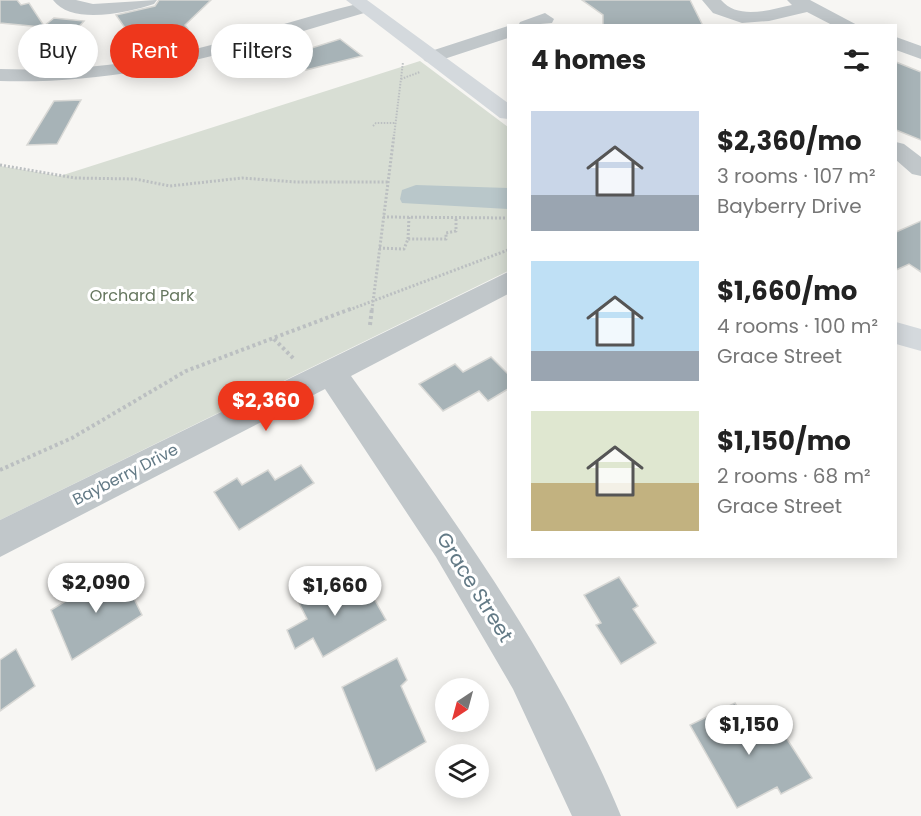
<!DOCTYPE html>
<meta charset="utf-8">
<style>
body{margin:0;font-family:Poppins,sans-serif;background:#f6f6f6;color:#222;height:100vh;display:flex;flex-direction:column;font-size:22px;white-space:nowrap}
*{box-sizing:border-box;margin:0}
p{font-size:20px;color:#767676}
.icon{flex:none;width:33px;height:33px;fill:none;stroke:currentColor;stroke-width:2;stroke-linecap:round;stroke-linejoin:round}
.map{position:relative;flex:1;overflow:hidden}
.sheet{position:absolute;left:507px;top:24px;width:390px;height:534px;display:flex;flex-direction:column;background:#fff;border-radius:0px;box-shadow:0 3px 15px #0003}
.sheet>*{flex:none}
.banner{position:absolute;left:18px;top:24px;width:399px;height:54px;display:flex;gap:12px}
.needle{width:39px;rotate:216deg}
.buttons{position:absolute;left:435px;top:678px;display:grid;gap:12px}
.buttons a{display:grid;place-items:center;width:54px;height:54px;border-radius:50%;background:#fff;box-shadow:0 3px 15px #0003;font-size:30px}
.price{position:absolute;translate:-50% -51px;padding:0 14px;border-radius:21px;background:#fff;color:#222;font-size:20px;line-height:39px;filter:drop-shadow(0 2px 3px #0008)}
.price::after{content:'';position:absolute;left:50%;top:36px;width:18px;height:14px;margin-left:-9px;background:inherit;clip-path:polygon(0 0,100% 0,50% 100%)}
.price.selected{background:#ee371c;color:#fff}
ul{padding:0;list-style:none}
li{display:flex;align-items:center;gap:18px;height:150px;padding:0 24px}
li span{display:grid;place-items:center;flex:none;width:168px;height:120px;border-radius:0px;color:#555}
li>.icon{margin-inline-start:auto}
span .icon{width:72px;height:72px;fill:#fffc;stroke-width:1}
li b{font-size:26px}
h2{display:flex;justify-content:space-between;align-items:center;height:72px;padding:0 24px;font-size:26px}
.pill{padding:0 21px;border-radius:27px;background:#fff;box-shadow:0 3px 15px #0003;font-size:21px;line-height:54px}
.pill.selected{background:#ee371c;color:#fff}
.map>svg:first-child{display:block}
.green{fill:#d8ded4}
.water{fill:#b9c7ca}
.building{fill:#a7b3b7;stroke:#d8d8d5;stroke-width:1.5}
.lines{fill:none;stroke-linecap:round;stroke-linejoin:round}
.path-far2{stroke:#bbbfc1;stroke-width:2;stroke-dasharray:1.5 1.5;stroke-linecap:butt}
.path-far1{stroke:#bbbfc1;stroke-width:3;stroke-dasharray:2 2;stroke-linecap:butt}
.path{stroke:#bbbfc1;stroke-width:4;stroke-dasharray:3 3;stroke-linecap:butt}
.minor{fill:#c1c7ca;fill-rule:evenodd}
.major{fill:#d4d9dd;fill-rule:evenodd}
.labels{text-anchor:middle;stroke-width:6;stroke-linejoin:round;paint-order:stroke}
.park-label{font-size:16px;fill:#66775f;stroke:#fff}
.street-label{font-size:16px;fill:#637a86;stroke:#fff}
.near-street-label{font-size:20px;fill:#637a86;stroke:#fff}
</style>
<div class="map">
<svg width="921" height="816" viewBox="0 0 921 816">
<rect width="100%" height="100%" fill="#f7f6f3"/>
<path class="green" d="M420,61L508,127V271L0,520V166L60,176Z"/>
<path class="water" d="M416,185L508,188V209L402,203L400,199L402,190Z"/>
<path class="building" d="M0,0H17L21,5L29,3L44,26L54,18L84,21L59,49L21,44L42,27L0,23Z
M159,0H211L185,25L188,29L143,40L132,26L125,28L116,15L155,6Z
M582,0H690L703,26H603V15Z
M340,39L362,56L306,70L302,51Z
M896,62L921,72V140L896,130Z
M81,100L57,144L27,145L54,101Z
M921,221V272L909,264L896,270V232Z
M491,357L508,374V389L488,401L479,391L443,411L419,384L455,364L463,372Z
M301,465L314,483L239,530L214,492L237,478L242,485L268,470L275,480Z
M119,568L142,615L72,660L51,610Z
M619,577L638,606L633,609L656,643L621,664L596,625L601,623L584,595Z
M335,578L345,598L367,586L386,620L323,657L313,638L295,649L287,630L307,619L297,599Z
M16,649L35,686L0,711V660Z
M397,658L407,680L401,686L426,742L376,771L342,687Z
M735,703L755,736L778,725L812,778L781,794L777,787L737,808L690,725Z"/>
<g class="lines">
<path class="path-far2" d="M401,79L420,72
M373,126L376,123H395
M394,136L403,62"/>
<path class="path-far1" d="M0,165L75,178L135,179L170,186L242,178L296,182H388
M383,217L508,218
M408,239L409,217
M379,248L404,249L408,239H446V233L456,231V218
M349,310L508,250
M372,310L394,135"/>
<path class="path" d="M370,325L372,308
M274,339L295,360
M0,470L72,438L186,371L353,308"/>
<path class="minor" d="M53,0H76L93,4L157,0L154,4C129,12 72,26 53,0Z
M702,0H721C738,20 769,10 792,5L787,0H810L859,26H834L807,12L769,21L742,23L713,13Z
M365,2L374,7L371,11C245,48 133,85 0,81V69C64,71 125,66 187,51C247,37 305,16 365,2Z
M545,13L554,19L552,23L518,26L520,22Z
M508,26V38L432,63L425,61L422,57L425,53Z
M896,37L921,46V59L896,50Z
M896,142L904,144L921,157V176L912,174L896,160Z
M508,272V294L351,376C451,516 555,656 621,816H572L513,689L436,557L325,389L0,557V520Z"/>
<path class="major" d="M346,0H367L508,103V119L500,118Z
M896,322L921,329V351L896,344Z"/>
</g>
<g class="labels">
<g class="park-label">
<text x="142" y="301">Orchard Park</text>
</g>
<g class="street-label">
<text transform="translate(125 474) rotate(-27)" y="6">Bayberry Drive</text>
</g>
<g class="near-street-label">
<text transform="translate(475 587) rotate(58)" y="7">Grace Street</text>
</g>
</g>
</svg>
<div class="buttons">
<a><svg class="needle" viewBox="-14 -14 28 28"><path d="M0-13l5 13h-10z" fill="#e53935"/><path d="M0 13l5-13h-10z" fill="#767676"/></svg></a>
<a><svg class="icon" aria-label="layers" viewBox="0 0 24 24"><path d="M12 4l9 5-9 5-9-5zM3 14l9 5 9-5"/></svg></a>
</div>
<b class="price selected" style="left:266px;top:432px">$2,360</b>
<b class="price" style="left:96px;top:614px">$2,090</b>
<b class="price" style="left:335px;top:617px">$1,660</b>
<b class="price" style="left:749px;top:756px">$1,150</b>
<div class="banner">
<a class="pill">Buy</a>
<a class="pill selected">Rent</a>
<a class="pill">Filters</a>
</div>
<section class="sheet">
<h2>4 homes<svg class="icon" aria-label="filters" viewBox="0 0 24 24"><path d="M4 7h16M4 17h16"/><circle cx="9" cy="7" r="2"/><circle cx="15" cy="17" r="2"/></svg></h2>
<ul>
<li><span style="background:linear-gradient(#c9d6e8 70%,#9aa5b1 0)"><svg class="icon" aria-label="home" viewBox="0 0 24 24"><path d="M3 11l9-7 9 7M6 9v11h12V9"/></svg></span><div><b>$2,360/mo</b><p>3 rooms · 107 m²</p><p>Bayberry Drive</p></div></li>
<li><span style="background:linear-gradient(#bfe0f5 75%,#9aa5b1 0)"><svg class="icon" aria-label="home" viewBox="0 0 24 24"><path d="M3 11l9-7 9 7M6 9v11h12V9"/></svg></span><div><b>$1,660/mo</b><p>4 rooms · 100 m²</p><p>Grace Street</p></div></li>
<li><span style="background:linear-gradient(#dfe7d0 60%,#c2b280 0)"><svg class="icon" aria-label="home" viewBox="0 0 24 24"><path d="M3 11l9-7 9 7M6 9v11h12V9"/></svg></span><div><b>$1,150/mo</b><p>2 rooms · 68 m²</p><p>Grace Street</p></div></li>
</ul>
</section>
</div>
